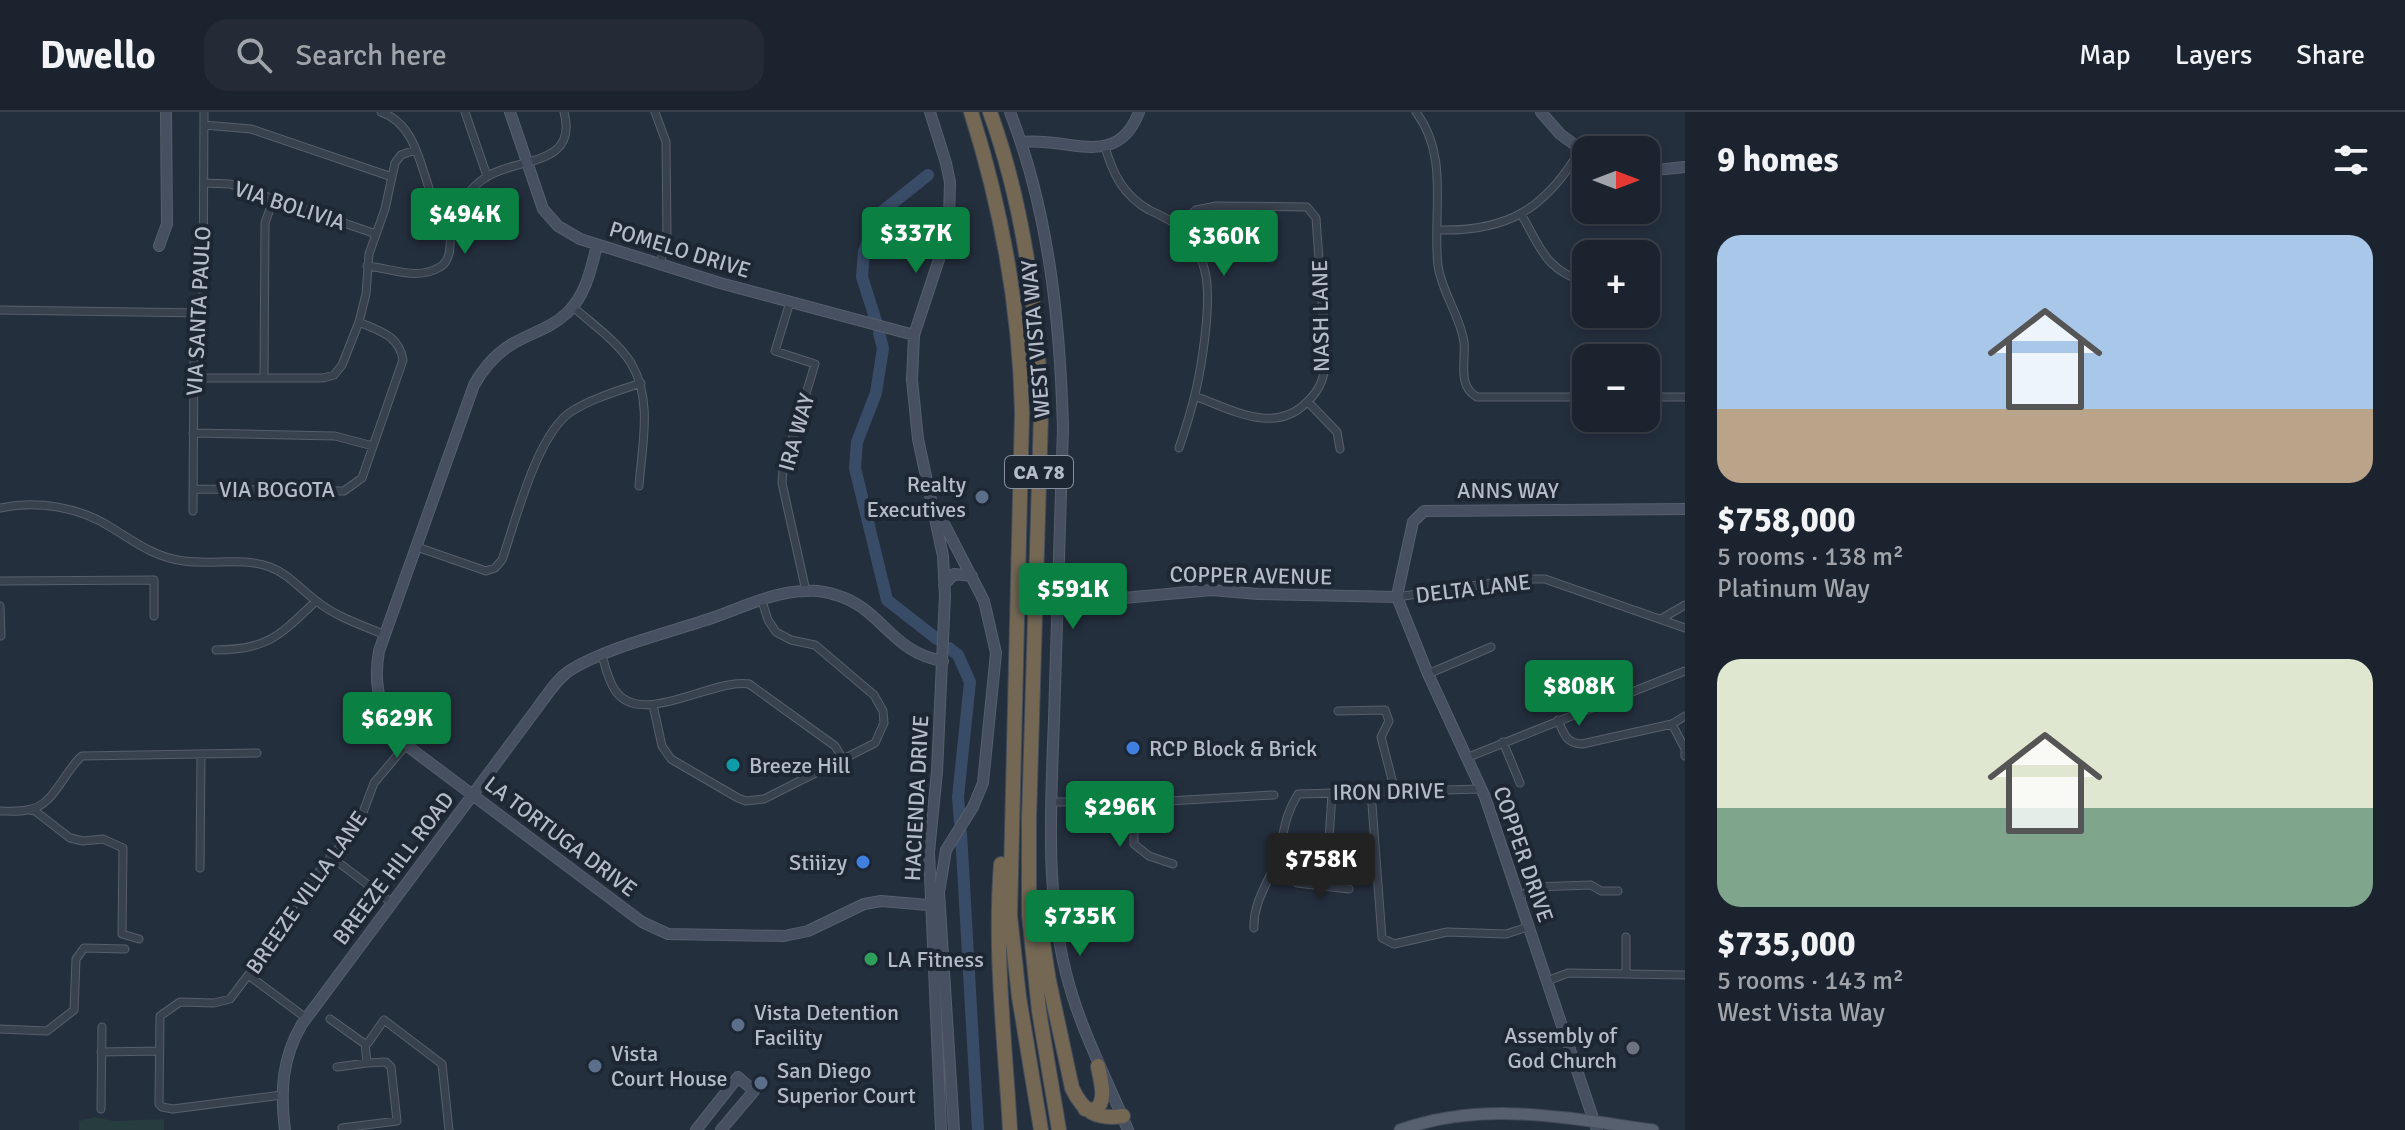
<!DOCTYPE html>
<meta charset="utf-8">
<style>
body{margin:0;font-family:Signika,sans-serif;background:#242b36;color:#f1f3f6;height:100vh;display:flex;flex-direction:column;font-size:30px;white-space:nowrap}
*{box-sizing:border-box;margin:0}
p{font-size:26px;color:#a0a4aa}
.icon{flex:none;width:44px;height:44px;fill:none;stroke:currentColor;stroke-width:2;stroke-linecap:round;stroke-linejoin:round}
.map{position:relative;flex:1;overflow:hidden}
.sheet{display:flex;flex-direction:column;background:#1b232e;width:720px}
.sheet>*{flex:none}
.needle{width:52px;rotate:90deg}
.fabs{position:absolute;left:1572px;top:24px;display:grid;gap:16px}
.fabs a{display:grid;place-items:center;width:88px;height:88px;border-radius:16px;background:#1b232e;box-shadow:0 4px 12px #0003,0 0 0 2px #39404a;font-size:40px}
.price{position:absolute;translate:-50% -68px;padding:0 18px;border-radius:8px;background:#0b8043;color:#fff;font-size:26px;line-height:52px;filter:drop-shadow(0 2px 4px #0008)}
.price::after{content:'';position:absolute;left:50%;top:48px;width:24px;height:18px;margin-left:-12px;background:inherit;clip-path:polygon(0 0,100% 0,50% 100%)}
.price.current{background:#222;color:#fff}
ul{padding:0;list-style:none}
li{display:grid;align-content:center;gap:16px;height:424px;padding:0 32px}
li span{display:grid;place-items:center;height:248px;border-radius:24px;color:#555}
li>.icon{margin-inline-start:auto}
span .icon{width:144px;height:144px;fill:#fffc;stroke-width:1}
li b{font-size:34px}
h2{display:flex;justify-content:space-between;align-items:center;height:96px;padding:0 32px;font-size:34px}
header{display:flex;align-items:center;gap:48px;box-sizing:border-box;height:112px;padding:0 40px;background:#1b232e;border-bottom:2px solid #39404a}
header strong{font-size:38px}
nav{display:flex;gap:44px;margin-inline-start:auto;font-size:28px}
.search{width:560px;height:72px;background:#242b36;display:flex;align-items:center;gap:20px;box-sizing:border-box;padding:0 28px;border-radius:24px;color:#a0a4aa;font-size:30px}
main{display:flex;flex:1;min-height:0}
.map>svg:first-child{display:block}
.green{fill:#263c3f}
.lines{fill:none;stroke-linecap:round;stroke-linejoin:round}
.river{stroke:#394c67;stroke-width:12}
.street-casing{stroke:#565f6c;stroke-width:9}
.secondary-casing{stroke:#565f6c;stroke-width:12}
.primary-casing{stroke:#414a57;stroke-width:13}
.highway-casing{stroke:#434c59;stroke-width:16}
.street{stroke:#38414e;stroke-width:7}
.secondary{stroke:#465061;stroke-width:10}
.primary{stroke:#56606e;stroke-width:11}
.highway{stroke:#746855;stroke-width:14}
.service-dot{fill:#5c6f8a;stroke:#1d2633;stroke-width:3}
.shop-dot{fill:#3f7fe0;stroke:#1d2633;stroke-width:3}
.culture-dot{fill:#0f9aa8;stroke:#1d2633;stroke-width:3}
.leisure-dot{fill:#2e9e5b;stroke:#1d2633;stroke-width:3}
.worship-dot{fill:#6b7280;stroke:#1d2633;stroke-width:3}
.labels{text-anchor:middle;stroke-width:8;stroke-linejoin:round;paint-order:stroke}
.shield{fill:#1d2633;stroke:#878f9c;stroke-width:2}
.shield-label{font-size:20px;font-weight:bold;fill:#b4bcc9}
.street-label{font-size:22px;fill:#b4bcc9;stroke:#1d2633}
.poi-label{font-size:22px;fill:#b4bcc9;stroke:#1d2633;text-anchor:start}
</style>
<header>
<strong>Dwello</strong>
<div class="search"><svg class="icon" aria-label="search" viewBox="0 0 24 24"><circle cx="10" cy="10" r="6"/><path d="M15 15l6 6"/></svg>Search here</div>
<nav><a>Map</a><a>Layers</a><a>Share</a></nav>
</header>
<main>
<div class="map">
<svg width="1685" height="1018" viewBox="0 0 1685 1018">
<rect width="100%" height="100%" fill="#242f3e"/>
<path class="green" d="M95,1005L113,1009L164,1007V1018H79V1009Z"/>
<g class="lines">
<path class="river" d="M876,209L862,165L864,139L879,102L928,63
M879,221L883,236L876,281L857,330L855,356L887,488L937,527
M949,536L958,543L970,570L958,685L960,710
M961,721L978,1018"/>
<defs>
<path id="street" d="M381,0C415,12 420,52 431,82
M465,0L487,64
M655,0L666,30L667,125L660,152
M1416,0C1450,45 1432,102 1438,154C1442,181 1460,203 1464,230C1466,249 1457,274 1477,285H1586
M204,13L251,17L392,65
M1105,35C1113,62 1123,83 1149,98C1158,102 1167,106 1175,112C1212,142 1210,181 1205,224C1200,267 1193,295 1179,336
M204,71L230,72L376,122
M1521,102C1542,138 1544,156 1586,171
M1177,114L1196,98L1216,94L1307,95L1316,106L1326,245C1325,264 1321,277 1307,290C1275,323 1233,298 1197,285
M1437,118C1506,120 1545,98 1580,38
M367,154C391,156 417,169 440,155C456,146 447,119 453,104C458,91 474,73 485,66C514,45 579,56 564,0
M790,190L775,239L815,252L783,357L782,371L806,479
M572,194C592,212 617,229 631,251C653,288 642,333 639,374
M0,198L203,201
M194,266H323L334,263L342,253L359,210L366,182L369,142L385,97L395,51L401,43L415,38
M264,266L265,111L273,88
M1646,285H1685
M1308,290L1337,320L1340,337
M193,321L335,324L373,334
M193,377L344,379L362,366L403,248C399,223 379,219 359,210
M0,396C37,388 80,395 112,416C135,430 156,446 184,449C212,453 243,445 270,455C289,462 302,479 319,491C339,506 362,513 385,523
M193,399L194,241L203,201L204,0
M417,435L486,459L495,456L502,448C516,408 537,321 572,299C593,286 618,279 641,271
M0,469L154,468V504
M1397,485L1519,467H1545L1685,516
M0,494L1,524
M1661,507L1685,493
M216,538C268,538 280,523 316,489
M602,543C605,554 608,568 615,578C640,617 712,566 749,572L835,634L843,647
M1428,562L1491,535
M653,593L662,634L671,647L738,686L746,689L764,687L875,631L884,611L883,599L874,583L815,533L791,528L776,520L768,508L762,489
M1338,599L1385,598L1389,609L1381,625L1395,679
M1558,608C1564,622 1566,631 1582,632L1672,612L1685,604
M1672,612L1685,637V644
M1503,630L1520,671
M1466,646L1685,559
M1371,679L1382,826L1394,832L1447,820L1506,822L1528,815
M1051,690H1151L1274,683
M1151,690L1134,722V732L1149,744L1173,752
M30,698L35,699L70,726L83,729L103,727L123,736L122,822L139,827
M0,699C9,699 18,700 27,698C54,695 63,660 82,644L257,641
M330,744L392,791
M200,756L201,642
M1297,771L1349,777
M1326,774L1332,681
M1518,786L1534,775L1591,773L1601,779H1618
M1254,816C1253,790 1268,772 1276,749C1285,723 1282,708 1298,682L1481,677
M1626,825V862
M248,863L306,906
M1547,869L1568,861L1685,863
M330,907L365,932L367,951L337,955
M0,917L47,919L74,898L76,847L84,836L125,837
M365,932L368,931L384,908L442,952L449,1018
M101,940L158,939
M282,983L173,997L162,995L159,992L160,904L180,890L214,891L230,887L280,821L297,786L359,711L374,671L406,633
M101,997L102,915
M343,1018L342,1016L397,1009L391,955L386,950L367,951"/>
<path id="secondary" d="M510,0L543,97L558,114L580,127L720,171L914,223
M930,0L946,51L950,70L949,107L946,126L914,223L912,268L918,327L943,444L945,483L937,660L929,740L941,1018
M1010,0C1049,100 1060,209 1063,316C1060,413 1057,510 1054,607C1051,692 1045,778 1066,861C1080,917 1106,965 1128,1018
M1541,0L1560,22L1586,41
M1022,30C1067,24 1117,59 1139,0
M1646,59L1685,55
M597,133C591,157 586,183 567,201C551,216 531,221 512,232C497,241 483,257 474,273L379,539C372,578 382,608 410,636L642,810L668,822L784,824L808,819L864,792L881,789L940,794
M159,134L167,112L166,0
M938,400L984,489L996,541L983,671L973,695L946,738L939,780L954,1018
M944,473L954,462L972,464
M1057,492L1212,478L1258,482L1397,485
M285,1018C280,979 282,946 302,912L538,595C547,583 556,568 569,559C604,536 671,520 712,506C741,496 775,479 806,479C815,478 827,480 836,483C882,496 890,540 943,549
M696,1018L738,965L754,979L721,1018
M1597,1018L1485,685L1428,562L1399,490L1398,479L1413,410L1424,399L1685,397"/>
<path id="primary" d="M1400,1018C1485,988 1566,1006 1653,1018"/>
<path id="highway" d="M971,0C1002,98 1020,198 1022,301L1010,803L1019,885L1041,1018
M990,0C1025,97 1038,201 1041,303L1029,707V803L1039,899L1059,1018
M1001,752C994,842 1005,929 1010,1018
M1037,793L1049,869L1072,976C1083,1000 1097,1008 1123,1004
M1085,997L1095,998C1108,988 1100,968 1098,954"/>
</defs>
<use href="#street" class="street-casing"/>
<use href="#secondary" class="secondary-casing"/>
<use href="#primary" class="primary-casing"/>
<use href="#highway" class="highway-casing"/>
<use href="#street" class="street"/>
<use href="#secondary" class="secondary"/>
<use href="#primary" class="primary"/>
<use href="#highway" class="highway"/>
</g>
<g class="service-dot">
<circle cx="982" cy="385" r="8"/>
<circle cx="738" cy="913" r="8"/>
<circle cx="595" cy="954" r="8"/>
<circle cx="761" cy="971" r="8"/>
</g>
<g class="shop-dot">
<circle cx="1133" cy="636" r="8"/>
<circle cx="863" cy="750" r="8"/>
</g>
<circle class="culture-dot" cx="733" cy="653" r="8"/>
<circle class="leisure-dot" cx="871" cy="847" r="8"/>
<circle class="worship-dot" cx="1633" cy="936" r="8"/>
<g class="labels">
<rect class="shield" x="1005" y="344" width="68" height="32" rx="6"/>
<g class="shield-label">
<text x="1039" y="367">CA 78</text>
</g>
<g class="street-label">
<text transform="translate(290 93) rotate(18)" y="8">VIA BOLIVIA</text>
<text transform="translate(680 137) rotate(17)" y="8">POMELO DRIVE</text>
<text transform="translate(198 199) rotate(-87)" y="8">VIA SANTA PAULO</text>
<text transform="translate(1320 204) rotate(-91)" y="8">NASH LANE</text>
<text transform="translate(1035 227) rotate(-95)" y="8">WEST VISTA WAY</text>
<text transform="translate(796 320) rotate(-74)" y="8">IRA WAY</text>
<text x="277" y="385">VIA BOGOTA</text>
<text x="1508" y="386">ANNS WAY</text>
<text transform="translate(1251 463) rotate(1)" y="8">COPPER AVENUE</text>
<text transform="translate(1473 476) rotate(-7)" y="8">DELTA LANE</text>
<text transform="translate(1389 679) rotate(-1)" y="8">IRON DRIVE</text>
<text transform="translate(916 686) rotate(-87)" y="8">HACIENDA DRIVE</text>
<text transform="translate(561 724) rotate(37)" y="8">LA TORTUGA DRIVE</text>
<text transform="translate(1524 742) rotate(71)" y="8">COPPER DRIVE</text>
<text transform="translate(393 756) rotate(-53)" y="8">BREEZE HILL ROAD</text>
<text transform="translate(306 780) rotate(-55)" y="8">BREEZE VILLA LANE</text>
</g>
<g class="poi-label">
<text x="966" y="380" text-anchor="end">Realty<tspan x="966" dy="25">Executives</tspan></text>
<text x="1149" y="644">RCP Block &amp; Brick</text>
<text x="749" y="661">Breeze Hill</text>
<text x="847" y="758" text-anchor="end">Stiiizy</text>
<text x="887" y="855">LA Fitness</text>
<text x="754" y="908">Vista Detention<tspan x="754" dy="25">Facility</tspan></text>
<text x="1617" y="931" text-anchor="end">Assembly of<tspan x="1617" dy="25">God Church</tspan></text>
<text x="611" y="949">Vista<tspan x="611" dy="25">Court House</tspan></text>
<text x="777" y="966">San Diego<tspan x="777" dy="25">Superior Court</tspan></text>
</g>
</g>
</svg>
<div class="fabs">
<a><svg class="needle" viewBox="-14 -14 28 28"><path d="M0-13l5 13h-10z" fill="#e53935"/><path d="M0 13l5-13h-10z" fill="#a0a4aa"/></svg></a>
<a>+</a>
<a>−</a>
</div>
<b class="price" style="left:465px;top:144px">$494K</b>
<b class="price" style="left:916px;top:163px">$337K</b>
<b class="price" style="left:1224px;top:166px">$360K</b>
<b class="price" style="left:1073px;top:519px">$591K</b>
<b class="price" style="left:1579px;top:616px">$808K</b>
<b class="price" style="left:397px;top:648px">$629K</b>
<b class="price" style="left:1120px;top:737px">$296K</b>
<b class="price current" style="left:1321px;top:789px">$758K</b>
<b class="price" style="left:1080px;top:846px">$735K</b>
</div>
<section class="sheet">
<h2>9 homes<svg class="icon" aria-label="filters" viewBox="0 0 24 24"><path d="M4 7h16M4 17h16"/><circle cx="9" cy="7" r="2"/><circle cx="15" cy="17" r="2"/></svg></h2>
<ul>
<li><span style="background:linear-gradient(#a9c7e8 70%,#b9a48a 0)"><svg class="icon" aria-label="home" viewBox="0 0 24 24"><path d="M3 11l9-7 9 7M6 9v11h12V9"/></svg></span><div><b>$758,000</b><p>5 rooms · 138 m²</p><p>Platinum Way</p></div></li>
<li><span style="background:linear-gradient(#dfe7d0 60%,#7fa58c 0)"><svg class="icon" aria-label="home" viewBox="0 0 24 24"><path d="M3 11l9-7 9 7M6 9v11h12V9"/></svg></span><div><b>$735,000</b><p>5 rooms · 143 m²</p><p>West Vista Way</p></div></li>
</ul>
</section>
</main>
